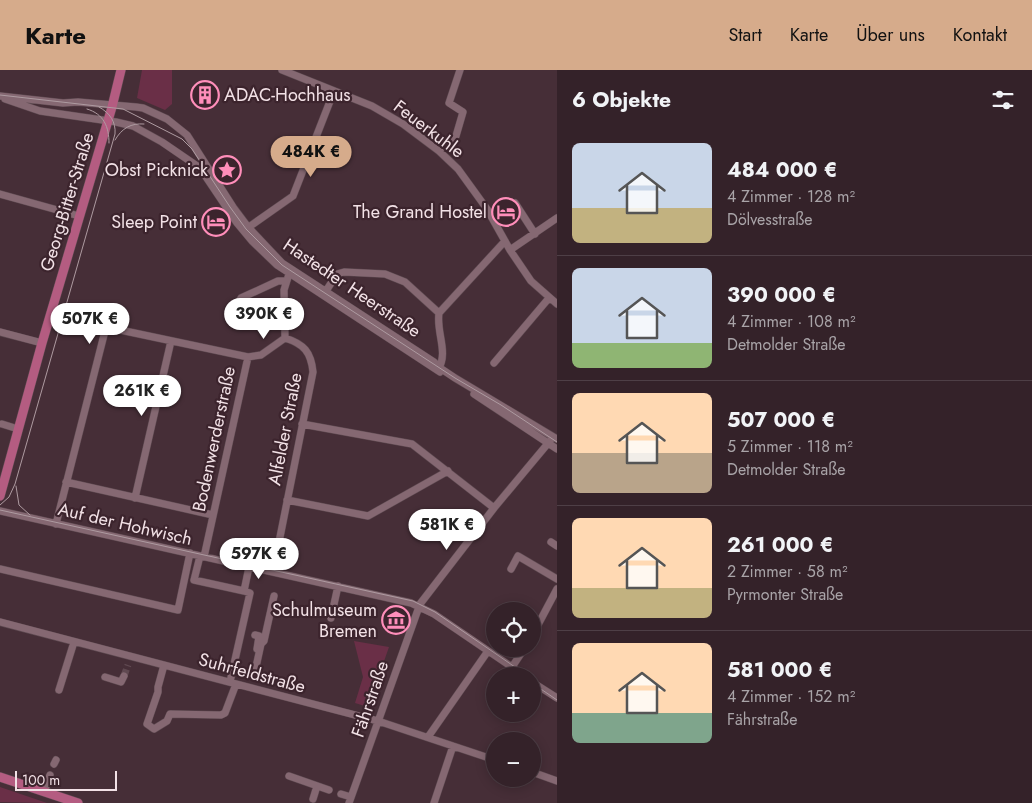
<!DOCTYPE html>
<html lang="de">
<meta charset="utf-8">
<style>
body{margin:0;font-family:Jost,sans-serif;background:#3f2f35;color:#f1f3f6;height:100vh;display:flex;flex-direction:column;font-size:19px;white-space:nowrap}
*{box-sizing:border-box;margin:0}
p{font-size:16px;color:#a9a4a8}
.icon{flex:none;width:28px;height:28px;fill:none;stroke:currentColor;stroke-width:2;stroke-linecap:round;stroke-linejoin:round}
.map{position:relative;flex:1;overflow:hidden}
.side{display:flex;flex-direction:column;background:#342229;width:475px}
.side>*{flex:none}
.buttons{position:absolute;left:486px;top:532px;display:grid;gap:10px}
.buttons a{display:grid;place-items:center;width:55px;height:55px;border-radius:50%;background:#342229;box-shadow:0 2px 12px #0003,0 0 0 1px #4e3f46;font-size:25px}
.scale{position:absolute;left:15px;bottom:12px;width:102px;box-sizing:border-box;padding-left:5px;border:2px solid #f2e1e6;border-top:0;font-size:14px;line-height:18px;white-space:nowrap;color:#f2e1e6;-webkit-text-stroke:4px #3c242d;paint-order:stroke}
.price{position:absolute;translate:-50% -42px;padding:0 11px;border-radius:18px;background:#fff;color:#222;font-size:16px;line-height:32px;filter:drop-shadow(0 1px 2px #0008)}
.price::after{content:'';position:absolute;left:50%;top:30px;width:15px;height:11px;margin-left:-8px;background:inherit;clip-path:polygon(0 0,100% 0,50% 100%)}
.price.selected{background:#d6ab8b;color:#111}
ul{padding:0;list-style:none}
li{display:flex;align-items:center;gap:15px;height:125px;padding:0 15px}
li+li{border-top:1px solid #4e3f46}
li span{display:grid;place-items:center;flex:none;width:140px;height:100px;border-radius:8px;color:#555}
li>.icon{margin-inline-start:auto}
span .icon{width:60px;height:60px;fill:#fffc;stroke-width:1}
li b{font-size:21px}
h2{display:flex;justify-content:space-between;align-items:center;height:60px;padding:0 15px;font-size:21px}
header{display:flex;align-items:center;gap:30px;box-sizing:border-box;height:70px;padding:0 25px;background:#d6ab8b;color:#111}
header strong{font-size:24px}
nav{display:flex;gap:28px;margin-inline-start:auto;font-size:18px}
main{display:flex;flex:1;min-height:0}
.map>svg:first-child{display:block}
.green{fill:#6a2f47}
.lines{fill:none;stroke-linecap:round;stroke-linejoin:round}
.minor-tunnel{stroke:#604951;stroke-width:7;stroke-dasharray:7 3.5;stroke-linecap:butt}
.minor-casing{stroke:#5f4b52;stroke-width:8}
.major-casing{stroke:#5f4b52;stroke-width:10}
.minor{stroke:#856872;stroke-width:7}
.major{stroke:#b45c81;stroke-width:9}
.tram{stroke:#ae9ba1;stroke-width:1}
.labels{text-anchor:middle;stroke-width:4.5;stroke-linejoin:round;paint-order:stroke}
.poi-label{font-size:18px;fill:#f2e1e6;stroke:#3c242d;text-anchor:end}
.street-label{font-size:18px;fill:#f2e1e6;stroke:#3c242d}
</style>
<header>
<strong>Karte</strong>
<nav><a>Start</a><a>Karte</a><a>Über uns</a><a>Kontakt</a></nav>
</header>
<main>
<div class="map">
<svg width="557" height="733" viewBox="0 0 557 733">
<rect width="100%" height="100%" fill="#462e37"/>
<path class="green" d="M142,0H172V34L165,40L137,28Z
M354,571L389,577L368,637L355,633L363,607Z
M0,717L47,733L0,732Z"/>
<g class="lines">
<path class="minor-tunnel" d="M124,606L128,595
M250,609L253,597"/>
<defs>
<path id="minor" d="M282,0L372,36L403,54L439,81L458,99L487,139L510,180L531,211L557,234
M0,26L63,33L78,32L136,37L143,38L167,49L187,65L233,137L248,157L282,193L434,292L440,298L455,308L557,369
M5,29L40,41L116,52L133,56L162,72L200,98L237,153L252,171L277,195L440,302
M439,81L456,66L463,42L449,33L460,0
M0,124L79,146
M515,133L535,164
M246,159L293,126L334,21
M510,180L557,148
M324,224L337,204L344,202L385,204L405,212L439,243
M236,238L241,228L278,211H286
M439,243L505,171
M0,262L42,273
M285,268L284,220L289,204
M494,293L549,228
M438,300C449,282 436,263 439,243
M474,324L557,379
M2,354L18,359
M302,354L412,374L494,438
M66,412L213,445
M135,428L171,271
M287,430L368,446L448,401
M0,441L411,533L434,544L525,606
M56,454L106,257L248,287L261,285L285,268
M551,472L557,476
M200,486L194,510L244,521
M204,487L248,287
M0,499L178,540L190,483
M511,499L518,486L557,509
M273,502L313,302C311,282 304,274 285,268
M331,548L338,516
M0,552L378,651L495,690
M255,565L259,566L257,579
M532,566L557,519
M164,595L158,617V622L147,654L154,659L167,651L170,644L221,645L225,643L236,614
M256,597L261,574L264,571L274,526
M512,597L524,579
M105,607L121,612L124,606
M230,612L250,523L244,521L249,497
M532,612L557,628
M59,620L74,572
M508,645L509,644
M428,667L488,581
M54,694L56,690
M532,702L557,711
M289,706L329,720
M44,722L50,705
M341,724L351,727
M313,729L317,716
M349,733L420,534L494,438L550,371
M434,733L453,676"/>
<path id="major" d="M0,426L42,273L112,37L121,0
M0,707L78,733"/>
</defs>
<use href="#minor" class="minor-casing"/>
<use href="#major" class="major-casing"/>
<use href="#minor" class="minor"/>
<use href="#major" class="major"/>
<path class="tram" d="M0,25L123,39L182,69L192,79L230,137L246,159L282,195L455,308L501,335L557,372
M87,39C104,44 109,57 109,73
M115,70C122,58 131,53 144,54
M16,416L19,435L30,445
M0,435L9,427L15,414L115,64C116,52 110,43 99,37
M0,440L413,531L435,542L528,606
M532,613L557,630"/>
</g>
<defs>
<symbol id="building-ring" viewBox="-11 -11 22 22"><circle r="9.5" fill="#3c242d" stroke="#ff8eba" stroke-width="1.5"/><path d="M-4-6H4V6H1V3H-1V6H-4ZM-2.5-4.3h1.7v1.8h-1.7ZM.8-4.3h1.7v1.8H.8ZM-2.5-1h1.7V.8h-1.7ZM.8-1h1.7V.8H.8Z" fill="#ff8eba"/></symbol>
<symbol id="sight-ring" viewBox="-11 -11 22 22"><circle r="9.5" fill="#3c242d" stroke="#ff8eba" stroke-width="1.5"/><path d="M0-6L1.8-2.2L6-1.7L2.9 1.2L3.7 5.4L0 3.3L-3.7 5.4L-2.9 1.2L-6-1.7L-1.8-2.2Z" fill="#ff8eba"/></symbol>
<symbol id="hotel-ring" viewBox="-11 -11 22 22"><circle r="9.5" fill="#3c242d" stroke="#ff8eba" stroke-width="1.5"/><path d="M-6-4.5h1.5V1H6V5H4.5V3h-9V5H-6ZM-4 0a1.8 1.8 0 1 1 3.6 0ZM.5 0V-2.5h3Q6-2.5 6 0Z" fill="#ff8eba"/></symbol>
<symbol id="museum-ring" viewBox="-11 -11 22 22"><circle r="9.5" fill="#3c242d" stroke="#ff8eba" stroke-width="1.5"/><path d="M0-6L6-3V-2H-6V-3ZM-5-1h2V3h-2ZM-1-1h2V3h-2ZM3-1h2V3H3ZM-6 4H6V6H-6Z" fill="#ff8eba"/></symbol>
</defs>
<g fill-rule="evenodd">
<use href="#building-ring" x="189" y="9" width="32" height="32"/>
<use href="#sight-ring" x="211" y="84" width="32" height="32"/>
<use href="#hotel-ring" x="490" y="126" width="32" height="32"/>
<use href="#hotel-ring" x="200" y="136" width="32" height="32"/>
<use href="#museum-ring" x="380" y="534" width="32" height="32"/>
</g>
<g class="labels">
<g class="poi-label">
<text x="224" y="31" text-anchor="start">ADAC-Hochhaus</text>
<text x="208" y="106">Obst Picknick</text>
<text x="487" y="148">The Grand Hostel</text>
<text x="197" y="158">Sleep Point</text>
<text x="377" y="546">Schulmuseum<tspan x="377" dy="21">Bremen</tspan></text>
</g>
<g class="street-label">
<text transform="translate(429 59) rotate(37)" y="6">Feuerkuhle</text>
<text transform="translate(67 132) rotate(-73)" y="6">Georg-Bitter-Straße</text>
<text transform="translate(352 218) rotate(34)" y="6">Hastedter Heerstraße</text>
<text transform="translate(285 359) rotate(-79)" y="6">Alfelder Straße</text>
<text transform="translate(214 369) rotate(-78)" y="6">Bodenwerderstraße</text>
<text transform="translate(125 454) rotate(13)" y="6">Auf der Hohwisch</text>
<text transform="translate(252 603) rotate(15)" y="6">Suhrfeldstraße</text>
<text transform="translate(370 629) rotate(-71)" y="6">Fährstraße</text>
</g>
</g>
</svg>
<div class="buttons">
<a><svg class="icon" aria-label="locate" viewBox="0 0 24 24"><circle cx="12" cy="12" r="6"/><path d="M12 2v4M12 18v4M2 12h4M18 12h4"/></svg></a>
<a>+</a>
<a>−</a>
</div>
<div class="scale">100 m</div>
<b class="price selected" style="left:311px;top:108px">484K €</b>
<b class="price" style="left:264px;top:270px">390K €</b>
<b class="price" style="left:90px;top:275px">507K €</b>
<b class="price" style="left:142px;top:347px">261K €</b>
<b class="price" style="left:447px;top:481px">581K €</b>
<b class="price" style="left:259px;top:510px">597K €</b>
</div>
<section class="side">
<h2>6 Objekte<svg class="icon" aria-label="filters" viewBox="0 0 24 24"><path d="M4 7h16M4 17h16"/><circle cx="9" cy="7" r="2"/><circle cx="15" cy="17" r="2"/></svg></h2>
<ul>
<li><span style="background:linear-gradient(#c9d6e8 65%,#c2b280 0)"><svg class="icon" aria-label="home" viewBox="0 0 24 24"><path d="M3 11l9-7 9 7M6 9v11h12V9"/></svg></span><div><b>484 000 €</b><p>4 Zimmer · 128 m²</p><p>Dölvesstraße</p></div></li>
<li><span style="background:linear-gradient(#c9d6e8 75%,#8fb573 0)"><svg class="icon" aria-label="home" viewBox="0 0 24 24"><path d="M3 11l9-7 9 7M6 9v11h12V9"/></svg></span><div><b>390 000 €</b><p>4 Zimmer · 108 m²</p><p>Detmolder Straße</p></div></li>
<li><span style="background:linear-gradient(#ffd9b3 60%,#b9a48a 0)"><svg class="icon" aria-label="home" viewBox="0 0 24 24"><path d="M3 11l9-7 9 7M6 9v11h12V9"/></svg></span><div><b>507 000 €</b><p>5 Zimmer · 118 m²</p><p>Detmolder Straße</p></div></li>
<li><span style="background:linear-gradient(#ffd9b3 70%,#c2b280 0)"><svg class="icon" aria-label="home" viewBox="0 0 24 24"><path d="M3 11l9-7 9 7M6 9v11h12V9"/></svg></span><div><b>261 000 €</b><p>2 Zimmer · 58 m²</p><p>Pyrmonter Straße</p></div></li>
<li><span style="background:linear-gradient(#ffd9b3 70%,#7fa58c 0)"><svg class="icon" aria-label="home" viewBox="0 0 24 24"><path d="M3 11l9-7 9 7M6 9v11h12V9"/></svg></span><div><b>581 000 €</b><p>4 Zimmer · 152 m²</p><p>Fährstraße</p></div></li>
</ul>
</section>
</main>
